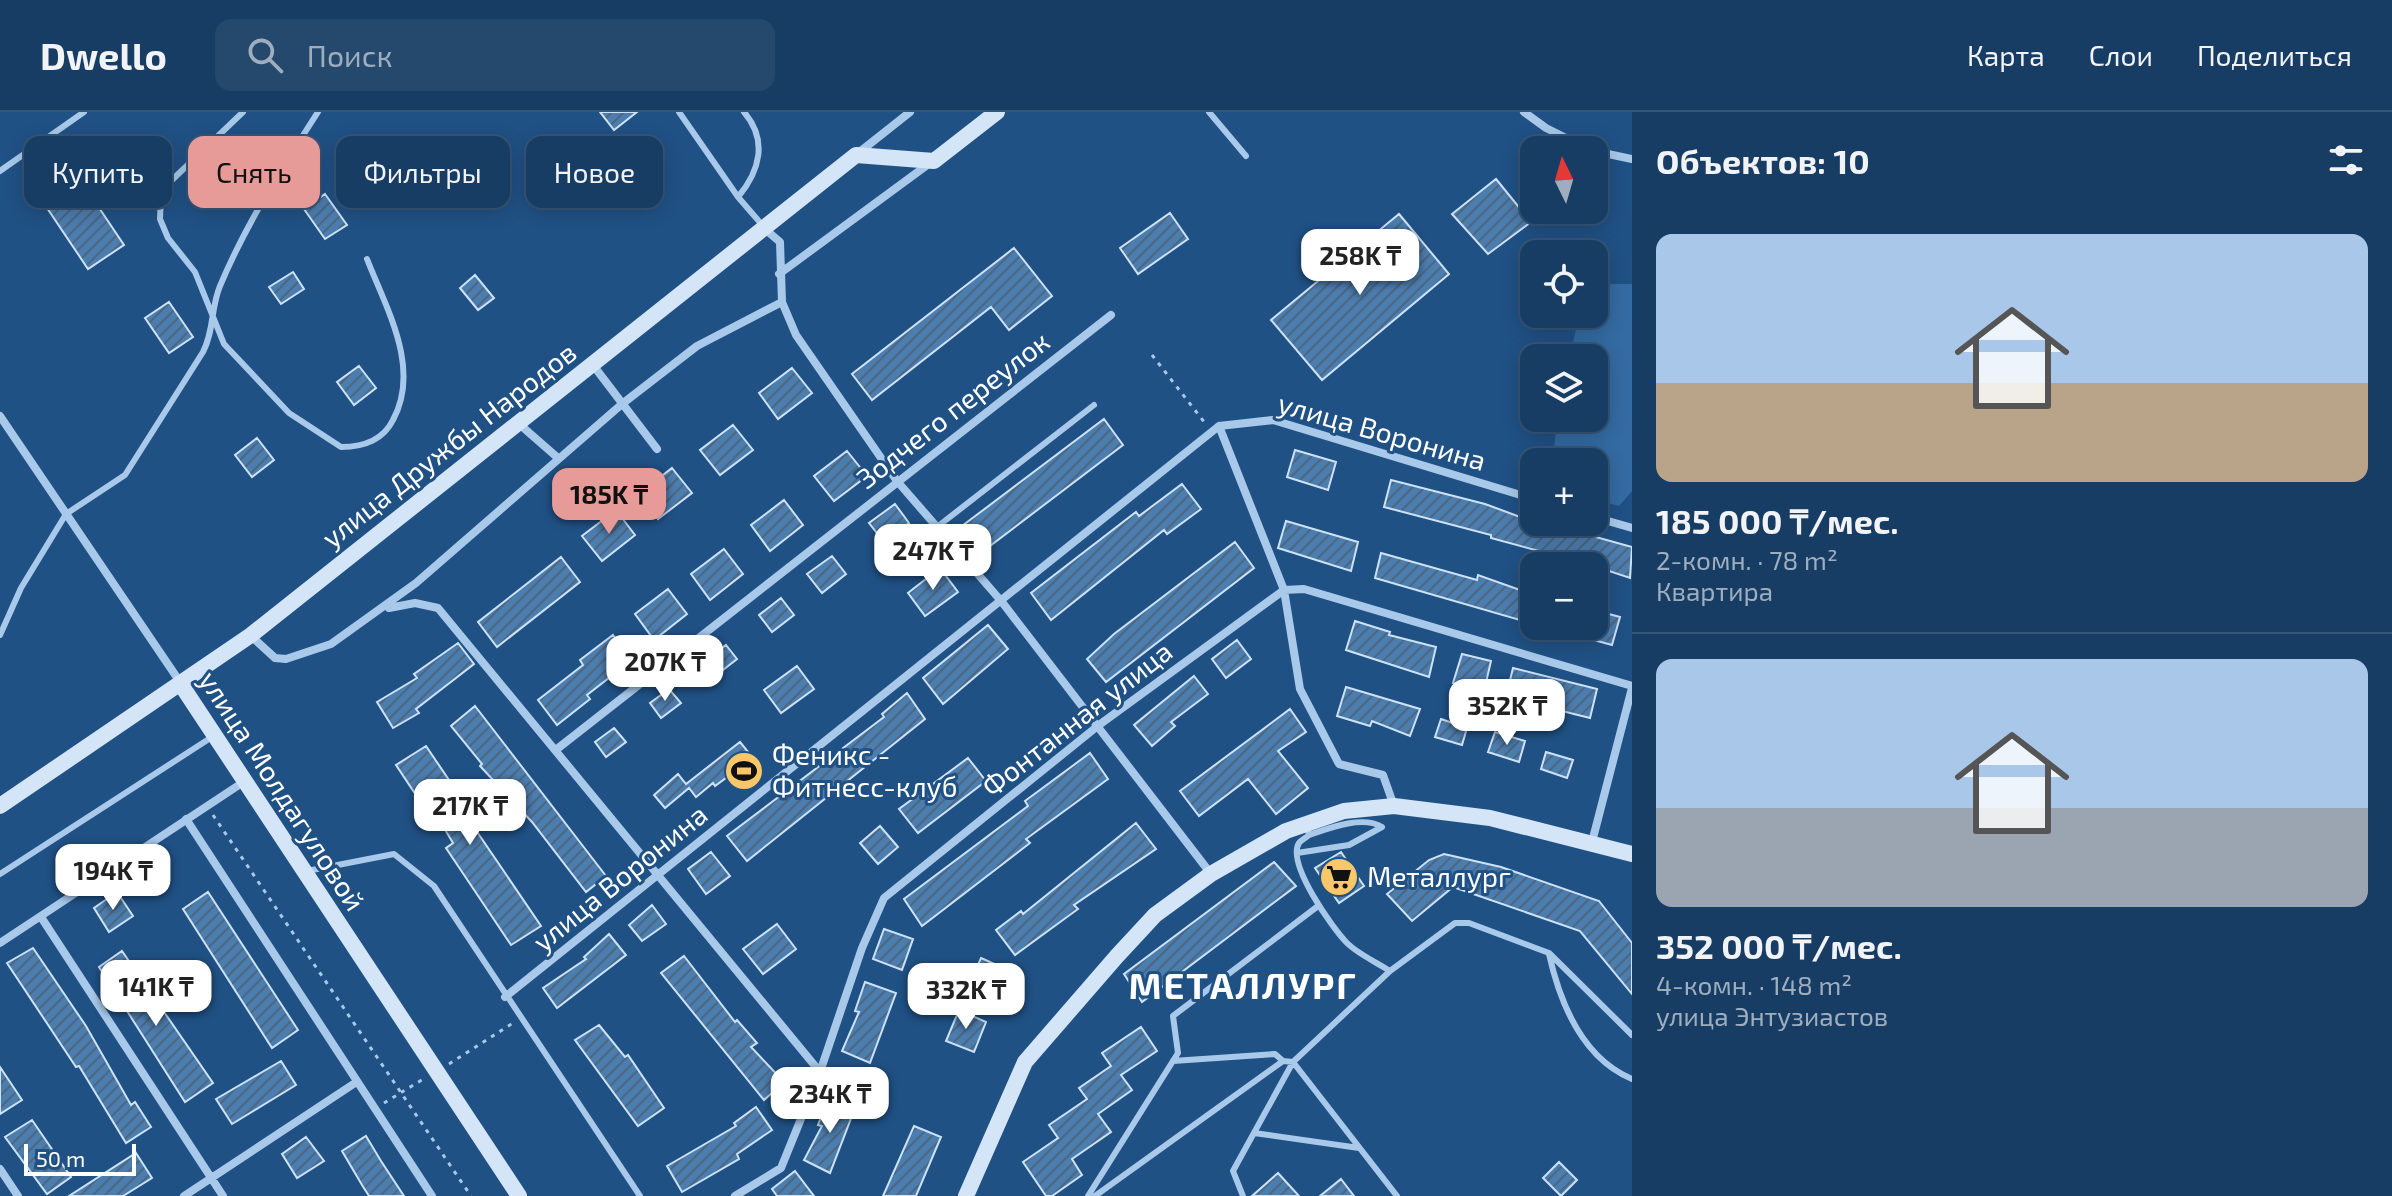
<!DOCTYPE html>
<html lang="ru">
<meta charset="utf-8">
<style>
body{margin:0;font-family:"Exo 2",sans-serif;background:#25486d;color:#f1f3f6;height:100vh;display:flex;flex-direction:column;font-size:30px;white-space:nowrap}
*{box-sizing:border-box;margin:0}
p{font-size:26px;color:#9faebf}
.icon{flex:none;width:44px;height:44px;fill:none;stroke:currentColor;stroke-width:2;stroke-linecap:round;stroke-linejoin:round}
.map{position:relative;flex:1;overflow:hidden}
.sheet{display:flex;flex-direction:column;background:#183d64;width:760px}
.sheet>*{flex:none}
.top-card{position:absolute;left:24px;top:24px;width:760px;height:72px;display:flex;gap:16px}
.needle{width:52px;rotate:355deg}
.buttons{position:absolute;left:1520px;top:24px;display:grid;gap:16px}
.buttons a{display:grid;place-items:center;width:88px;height:88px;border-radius:16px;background:#183d64;box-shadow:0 4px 20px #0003,0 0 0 2px #365678;font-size:40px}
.scale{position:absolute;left:24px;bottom:20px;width:112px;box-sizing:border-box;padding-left:8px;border:4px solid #fff;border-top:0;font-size:22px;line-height:28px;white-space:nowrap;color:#fff;-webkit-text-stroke:6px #205185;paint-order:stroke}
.price{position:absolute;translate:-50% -68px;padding:0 18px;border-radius:16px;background:#fff;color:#222;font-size:26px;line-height:52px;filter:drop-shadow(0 2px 4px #0008)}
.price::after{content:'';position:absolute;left:50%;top:48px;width:24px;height:18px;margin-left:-12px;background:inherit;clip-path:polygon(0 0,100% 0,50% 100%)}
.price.active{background:#e69b98;color:#111}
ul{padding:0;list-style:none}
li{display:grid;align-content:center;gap:16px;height:424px;padding:0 24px}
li+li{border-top:2px solid #365678}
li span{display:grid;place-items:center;height:248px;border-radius:16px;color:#555}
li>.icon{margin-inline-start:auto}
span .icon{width:144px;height:144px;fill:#fffc;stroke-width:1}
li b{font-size:34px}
h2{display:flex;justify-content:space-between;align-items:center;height:96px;padding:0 24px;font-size:34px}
.chip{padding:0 28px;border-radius:16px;background:#183d64;box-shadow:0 4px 20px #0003,0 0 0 2px #365678;font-size:28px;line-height:72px}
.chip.active{background:#e69b98;color:#111}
header{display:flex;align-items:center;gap:48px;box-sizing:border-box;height:112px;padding:0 40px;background:#183d64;border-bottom:2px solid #365678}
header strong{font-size:38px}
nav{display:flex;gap:44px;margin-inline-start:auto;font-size:28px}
.search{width:560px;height:72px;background:#25486d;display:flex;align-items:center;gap:20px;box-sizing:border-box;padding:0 28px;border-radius:16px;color:#9faebf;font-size:30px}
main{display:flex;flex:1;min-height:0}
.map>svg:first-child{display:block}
.grass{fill:#336ba2}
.building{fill:url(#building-hatch);stroke:#cce2f7;stroke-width:2}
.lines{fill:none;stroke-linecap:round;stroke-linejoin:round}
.path{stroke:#a8c9ea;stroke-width:3;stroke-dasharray:4 6;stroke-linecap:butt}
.lane{stroke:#a8c9ea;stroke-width:6}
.street{stroke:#a8c9ea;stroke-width:8}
.secondary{stroke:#d3e5f7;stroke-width:16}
.labels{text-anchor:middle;stroke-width:6;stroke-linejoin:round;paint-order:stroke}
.street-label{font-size:28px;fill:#fff;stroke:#205185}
.poi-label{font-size:28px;fill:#fff;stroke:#205185;text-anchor:start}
.district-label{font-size:36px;font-weight:bold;letter-spacing:2px;fill:#fff;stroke:#205185}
</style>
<header>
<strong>Dwello</strong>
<div class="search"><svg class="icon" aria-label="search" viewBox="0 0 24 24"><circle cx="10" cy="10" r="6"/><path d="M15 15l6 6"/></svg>Поиск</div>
<nav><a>Карта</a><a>Слои</a><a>Поделиться</a></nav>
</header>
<main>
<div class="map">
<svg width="1632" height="1084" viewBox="0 0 1632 1084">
<defs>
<pattern id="building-hatch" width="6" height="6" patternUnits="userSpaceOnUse" patternTransform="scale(2)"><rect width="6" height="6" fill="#4c7daf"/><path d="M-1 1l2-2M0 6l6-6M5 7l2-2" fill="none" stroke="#4c6782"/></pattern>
</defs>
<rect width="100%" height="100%" fill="#205185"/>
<path class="grass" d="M1596,172H1632V379L1619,394L1594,387V350H1553L1557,306H1594V246H1570L1579,202H1594Z"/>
<path class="building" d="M600,0H637L614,18Z
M73,57L124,133L88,157L37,81Z
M1496,67L1531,110L1488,142L1452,102Z
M325,82L347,113L325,127L304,97Z
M1170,101L1188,127L1138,162L1120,136Z
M1399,102L1449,162L1322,268L1271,208Z
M1014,136L1052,184L1009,218L991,195L872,288L852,262Z
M293,160L304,177L281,192L269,175Z
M475,163L494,186L478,198L460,176Z
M169,190L193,225L169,241L145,206Z
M359,254L376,276L354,293L337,270Z
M792,256L812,281L778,307L759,281Z
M1104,307L1123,333L982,440L962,414Z
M733,313L753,338L720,363L700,338Z
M257,326L274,348L252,365L235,343Z
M1295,338L1336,350L1328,378L1287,365Z
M847,339L867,364L834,389L814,364Z
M672,356L692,381L658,407L639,382Z
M1391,368L1485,392L1534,410H1554L1586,418L1585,422L1632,435L1630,466L1594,454H1547L1550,442L1491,426V423L1384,395Z
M1182,372L1201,397L1167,422L1164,418L1051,508L1031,481L1136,400L1139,404Z
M784,388L803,413L770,439L751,413Z
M895,392L909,411L884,430L869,411Z
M616,398L635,423L602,449L582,424Z
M1286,409L1358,430L1351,459L1278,436Z
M1235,430L1254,456L1106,570L1087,547L1114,522Z
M724,437L743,462L710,488L691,462Z
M1381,441L1477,468L1478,463L1534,483V512L1375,466Z
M832,444L846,462L822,481L807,462Z
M561,445L580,470L497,535L478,510Z
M940,456L958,480L925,504L908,481Z
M668,477L687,502L654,528L635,502Z
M781,486L794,503L772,520L759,503Z
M1594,498L1620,505L1612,533L1557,518V514H1594Z
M1355,509L1390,520L1389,523L1436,535L1429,565L1346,538Z
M988,513L1008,537L943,592L923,566Z
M613,523L632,548L587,583L590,587L557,613L538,588L583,553L580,548Z
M1237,528L1251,547L1226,566L1212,547Z
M458,531L474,552L416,597L419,601L393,616L377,590L417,566L414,562Z
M726,533L737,547L719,561L708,547Z
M1462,542L1491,549L1484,579L1453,571Z
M797,554L814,577L781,601L764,578Z
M1513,556L1597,577L1590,606L1506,585Z
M1194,564L1208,582L1171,610L1175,614L1152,634L1134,613Z
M1346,575L1420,597L1410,624L1372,609L1370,614L1337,604Z
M669,577L681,591L661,606L650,591Z
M907,581L925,607L747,749L727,724L884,605L882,602Z
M475,594L606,764L586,780L532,710L480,654L482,652L451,614Z
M1290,597L1306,620L1278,639L1308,676L1276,702L1248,667L1199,704L1180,679Z
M1441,607L1467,616L1462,633L1435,625Z
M614,616L626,630L606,645L595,630Z
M1495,620L1525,629L1519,650L1488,640Z
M740,630L753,646L715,674L713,671L696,685L689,676L665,696L654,683L678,662L686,672Z
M426,634L472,702L467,705L541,814L511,833L446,736L453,731L420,676L414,680L396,653Z
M1546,640L1573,648L1567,666L1541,657Z
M1090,641L1108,667L1026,727L1030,731L922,814L904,787L1028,694L1025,689Z
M968,646L986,669L918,721L899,697Z
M1136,711L1156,737L1074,793L1078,797L1015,843L996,818L1021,799L1023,802Z
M880,714L898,735L878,752L860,731Z
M711,740L730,764L706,782L688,757Z
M1341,740L1364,774L1339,791L1315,756Z
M1444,742L1501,755L1599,789L1632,831V882L1580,819L1453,775L1412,809L1387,782L1429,748Z
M1274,750L1296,774L1142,890L1124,862Z
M117,780L133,804L109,820L94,796Z
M208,780L298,918L272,936L183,797Z
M652,793L666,812L642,829L629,813Z
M777,812L796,837L763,862L743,837Z
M884,817L913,827L902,858L873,847Z
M609,822L626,843L557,896L543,876L586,847L584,845Z
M33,836L86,914L131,993L135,990L151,1015L126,1031L79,954L76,955L7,851Z
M122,839L213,971L185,990L99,855Z
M684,844L735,910L737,908L757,931L751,935L784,970L764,988L661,861Z
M981,846L1008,858L996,886L968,875Z
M865,870L896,881L870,951L842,939L859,900L855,899Z
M959,898L986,910L974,940L946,929Z
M599,913L625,945L628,943L664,996L638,1014L575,928Z
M1141,915L1157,939L1121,963L1132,978L1098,1002L1111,1020L1072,1047L1082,1063L1052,1084H1046L1023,1050L1058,1026L1049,1013L1087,987L1079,976L1111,954L1102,941Z
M281,949L296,973L232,1012L216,987Z
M0,955L22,988L0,1002Z
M828,986L855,996L830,1061L804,1048L822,1014L818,1013Z
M756,995L772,1018L737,1042L739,1047L682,1080L667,1054L736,1014L734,1011Z
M32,1008L71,1065L47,1082L5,1025Z
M914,1014L941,1025L916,1084H883Z
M366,1024L381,1049L404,1084H369L362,1073L342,1039Z
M306,1025L324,1049L297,1066L282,1042Z
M136,1041L152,1066L123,1084H69Z
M1559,1050L1577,1068L1561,1084L1543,1066Z
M795,1059L814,1084H777L772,1077Z
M1278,1061L1299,1084H1252Z
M1341,1067L1354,1084H1320Z"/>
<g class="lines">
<path class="path" d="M1152,243L1205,311
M213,703L471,1084
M449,952L513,911
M384,991L425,966"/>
<path class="lane" d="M243,0L172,68L161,82L160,107L168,126L195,160L224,232L289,301L341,335C363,335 383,328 393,308C421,256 387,198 367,147
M679,0L738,85L764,115
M1209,0L1246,44
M0,59L84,0
M738,85C760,59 768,28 744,0
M937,415L1094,293
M0,523L21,476L66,402L125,363L203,240C214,219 211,195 220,174C246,112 282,56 318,0
M1307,714L1309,723C1306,726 1301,728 1299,731C1286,751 1333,817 1347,831C1358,842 1376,850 1390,859L1455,811H1469L1549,841L1632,923
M1297,741L1349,733L1382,715C1363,703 1329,716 1309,723
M307,759L394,742L434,774L640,1084
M0,762L212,625
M1549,842C1560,891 1582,946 1632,967
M1390,859L1293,950L1397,1084
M1173,949L1275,942L1283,949
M1254,1021L1359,1036
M1088,1084L1178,941L1173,904L1318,794
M1095,1084L1283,949L1293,950L1233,1059L1243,1084"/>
<path class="street" d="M1524,0L1546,16L1590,38
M1594,39L1632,47
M857,42L910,0
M766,118L780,130L782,190L796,223L897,369L1002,490L1211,762
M779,162L930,51
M593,253L657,337
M0,304L180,570
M518,311L558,346
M1219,314L1284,478L1300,577L1339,652L1383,663L1394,694
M1594,405L1632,416
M389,496L415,491L438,496L820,960
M251,524L275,546L286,547L331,532L416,471L622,292L697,234L782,190
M557,637L1111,203
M186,707L432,1084
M1592,730L1632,576
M41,805L223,1084
M0,831L245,669
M505,885L1219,314L1273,308L1534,387
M0,1057L18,1084
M184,1084L355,971
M735,1084L781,1056L820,960L862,836L884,786L1099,613L1284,478L1304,477L1632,574"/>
<path class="secondary" d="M180,571L519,1084
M0,694L251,523L856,43L934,49L997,0
M966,1084L1025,950L1117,844L1155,803L1211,762L1286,719L1344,699L1394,694L1490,706L1632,742"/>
</g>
<defs>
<symbol id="stadium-disc" viewBox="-11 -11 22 22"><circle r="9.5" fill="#f7c768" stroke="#205185"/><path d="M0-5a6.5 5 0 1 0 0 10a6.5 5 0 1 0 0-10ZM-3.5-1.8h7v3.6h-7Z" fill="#111"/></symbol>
<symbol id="supermarket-disc" viewBox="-11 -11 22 22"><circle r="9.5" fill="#f7c768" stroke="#205185"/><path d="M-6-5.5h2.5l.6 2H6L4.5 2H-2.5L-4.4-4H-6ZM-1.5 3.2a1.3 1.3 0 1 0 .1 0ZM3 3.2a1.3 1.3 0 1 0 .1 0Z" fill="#111"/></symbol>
</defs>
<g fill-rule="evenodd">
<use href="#stadium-disc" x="722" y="637" width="44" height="44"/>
<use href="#supermarket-disc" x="1317" y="743" width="44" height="44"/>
</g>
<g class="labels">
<g class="street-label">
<text transform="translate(953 298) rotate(-38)" y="10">Зодчего переулок</text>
<text transform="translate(1382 320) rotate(16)" y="10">улица Воронина</text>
<text transform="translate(449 333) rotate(-38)" y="10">улица Дружбы Народов</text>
<text transform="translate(1077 607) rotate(-38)" y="10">Фонтанная улица</text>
<text transform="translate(282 679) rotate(57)" y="10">улица Молдагуловой</text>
<text transform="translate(620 766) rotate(-39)" y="10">улица Воронина</text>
</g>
<g class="poi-label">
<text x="772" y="653">Феникс -<tspan x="772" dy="32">Фитнесс-клуб</tspan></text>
<text x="1367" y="775">Металлург</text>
</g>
<g class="district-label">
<text x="1243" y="887">МЕТАЛЛУРГ</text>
</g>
</g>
</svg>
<div class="buttons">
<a><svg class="needle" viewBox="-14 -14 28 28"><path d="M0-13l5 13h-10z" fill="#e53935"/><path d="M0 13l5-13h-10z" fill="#9faebf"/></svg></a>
<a><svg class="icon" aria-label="locate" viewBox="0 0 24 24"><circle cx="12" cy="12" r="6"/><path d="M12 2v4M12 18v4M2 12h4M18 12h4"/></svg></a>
<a><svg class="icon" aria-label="layers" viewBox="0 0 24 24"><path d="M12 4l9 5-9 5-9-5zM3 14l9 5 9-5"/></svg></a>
<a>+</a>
<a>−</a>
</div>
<div class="scale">50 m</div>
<b class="price" style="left:1360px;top:185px">258K ₸</b>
<b class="price active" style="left:609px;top:424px">185K ₸</b>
<b class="price" style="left:933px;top:480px">247K ₸</b>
<b class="price" style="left:665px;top:591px">207K ₸</b>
<b class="price" style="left:1507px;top:635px">352K ₸</b>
<b class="price" style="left:470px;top:735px">217K ₸</b>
<b class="price" style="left:113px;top:800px">194K ₸</b>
<b class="price" style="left:156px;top:916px">141K ₸</b>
<b class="price" style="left:966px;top:919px">332K ₸</b>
<b class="price" style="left:830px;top:1023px">234K ₸</b>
<div class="top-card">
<a class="chip">Купить</a>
<a class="chip active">Снять</a>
<a class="chip">Фильтры</a>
<a class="chip">Новое</a>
</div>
</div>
<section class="sheet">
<h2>Объектов: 10<svg class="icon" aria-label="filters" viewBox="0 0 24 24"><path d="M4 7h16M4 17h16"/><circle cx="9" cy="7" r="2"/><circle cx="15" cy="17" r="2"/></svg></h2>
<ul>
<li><span style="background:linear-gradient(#a9c7e8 60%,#b9a48a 0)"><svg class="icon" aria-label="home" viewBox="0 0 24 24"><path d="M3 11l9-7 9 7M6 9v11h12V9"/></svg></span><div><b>185 000 ₸/мес.</b><p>2-комн. · 78 m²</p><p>Квартира</p></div></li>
<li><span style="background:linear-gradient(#a9c7e8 60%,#9aa5b1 0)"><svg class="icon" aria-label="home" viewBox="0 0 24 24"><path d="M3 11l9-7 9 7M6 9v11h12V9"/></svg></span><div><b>352 000 ₸/мес.</b><p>4-комн. · 148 m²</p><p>улица Энтузиастов</p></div></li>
</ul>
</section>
</main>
